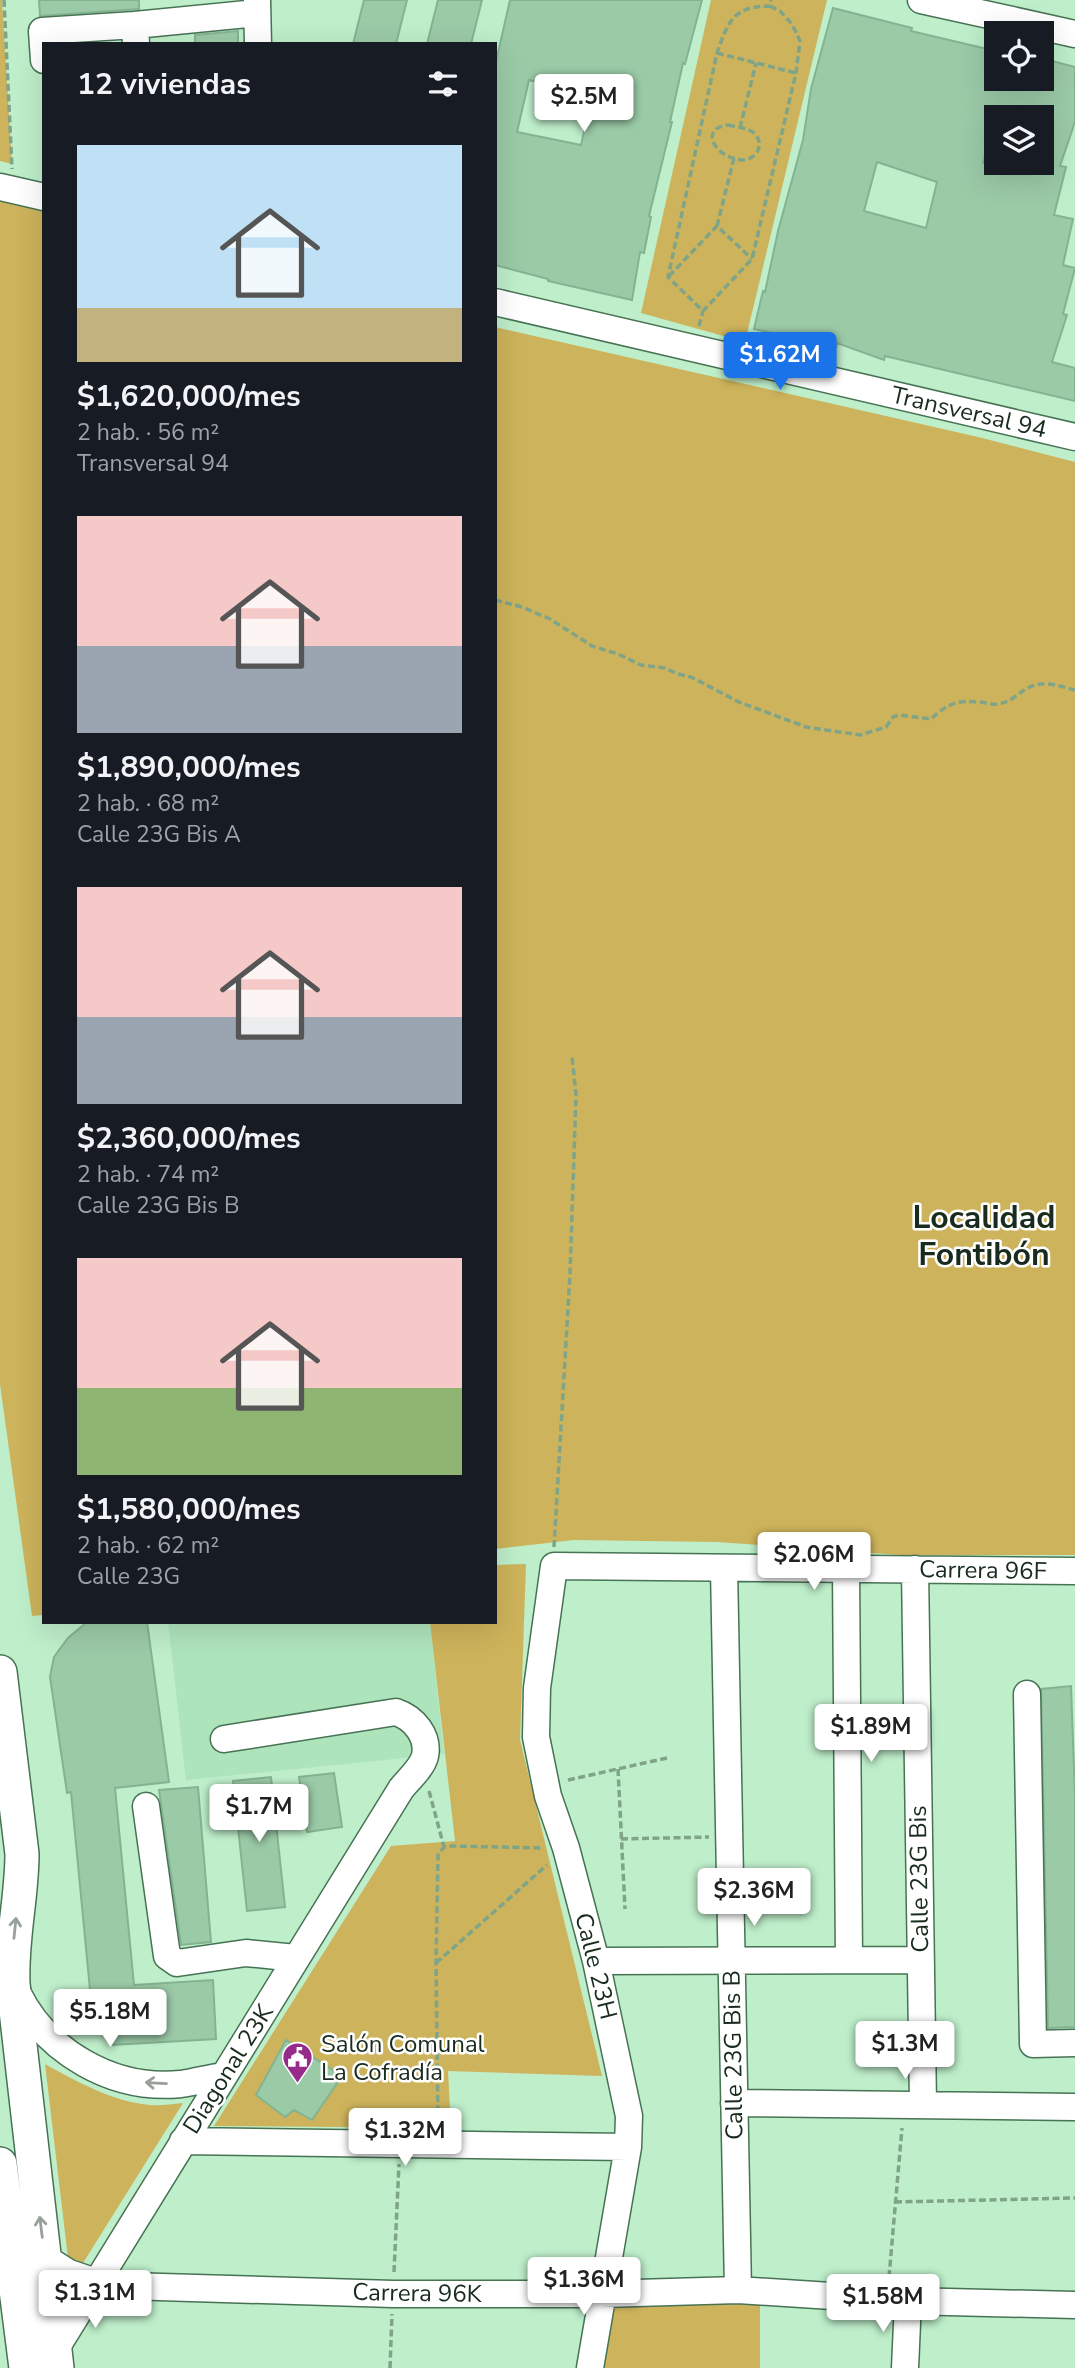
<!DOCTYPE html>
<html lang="es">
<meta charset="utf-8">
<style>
body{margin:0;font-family:"Nunito Sans",sans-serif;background:#20242c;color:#f1f3f6;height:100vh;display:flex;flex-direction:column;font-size:26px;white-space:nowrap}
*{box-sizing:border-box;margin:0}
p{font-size:23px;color:#9ea1a6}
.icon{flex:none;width:38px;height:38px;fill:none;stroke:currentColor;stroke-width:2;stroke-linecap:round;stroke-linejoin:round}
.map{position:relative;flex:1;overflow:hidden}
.details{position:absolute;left:42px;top:42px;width:455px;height:1582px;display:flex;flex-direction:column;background:#171b24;border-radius:0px;box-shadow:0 7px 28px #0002}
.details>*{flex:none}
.controls{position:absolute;left:984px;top:21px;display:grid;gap:14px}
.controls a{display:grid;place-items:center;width:70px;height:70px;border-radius:0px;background:#171b24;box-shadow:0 7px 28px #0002;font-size:35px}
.price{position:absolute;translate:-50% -60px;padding:0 16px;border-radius:7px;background:#fff;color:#222;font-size:23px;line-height:46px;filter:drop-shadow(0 2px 4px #0008)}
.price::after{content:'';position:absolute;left:50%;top:42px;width:21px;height:16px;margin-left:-10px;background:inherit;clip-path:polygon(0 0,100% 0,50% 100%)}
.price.active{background:#1a73e8;color:#fff}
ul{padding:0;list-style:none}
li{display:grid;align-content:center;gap:14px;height:371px;padding:0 35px}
li span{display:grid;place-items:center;height:217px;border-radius:0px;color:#555}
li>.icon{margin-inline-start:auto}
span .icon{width:126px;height:126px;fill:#fffc;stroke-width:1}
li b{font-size:30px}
h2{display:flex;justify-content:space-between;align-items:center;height:84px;padding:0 35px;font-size:30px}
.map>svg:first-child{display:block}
.built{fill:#aee4bc}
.green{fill:#cdb35b}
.building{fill:#9bcaa7;stroke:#84b391;stroke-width:2;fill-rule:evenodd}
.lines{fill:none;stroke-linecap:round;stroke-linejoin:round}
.minor-casing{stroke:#477354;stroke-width:29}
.major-casing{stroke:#477354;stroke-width:36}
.path{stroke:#7fa488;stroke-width:3.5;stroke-dasharray:7 3.5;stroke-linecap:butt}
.minor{stroke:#fff;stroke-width:26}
.major{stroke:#fff;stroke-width:33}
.oneway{stroke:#97a099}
.labels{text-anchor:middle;stroke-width:5;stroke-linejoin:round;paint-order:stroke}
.street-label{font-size:24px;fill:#182b1d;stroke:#fff}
.poi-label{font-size:24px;fill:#182b1d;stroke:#fff;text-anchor:start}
.district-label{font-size:32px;font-weight:bold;fill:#182b1d;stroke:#fff}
</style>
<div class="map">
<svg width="1075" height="2368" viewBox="0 0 1075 2368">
<rect width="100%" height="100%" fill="#beeeca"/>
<path class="built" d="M168,1622H430L444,1754L186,1780Z"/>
<path class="green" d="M0,0H2L12,164L0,161Z
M711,0H827L745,342L641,313Z
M0,200L44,211V1615L32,1616L0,1384Z
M495,327L978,437L1075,462V1555H900L717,1542L574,1540L495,1549Z
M526,1564L520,1740L602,2076L448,2071L451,2128L214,2126L391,1846L455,1841L430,1622H495V1565Z
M45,2064C78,2082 111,2101 149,2105C160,2106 172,2104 183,2103L83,2263L68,2258Z
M760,2300V2368H599L609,2301Z"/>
<path class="building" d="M39,0H139V9L40,16Z
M364,0H407L396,44H353Z
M438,0H482L471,44H427Z
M510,0H702L685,64L683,63L670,122H672L649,216L651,217L644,253L640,252L632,300L548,281V279L495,265V66ZM529,80L592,96L581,145L517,132Z
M833,8L912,28L911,31L996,51V79H1041V58L1075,67V122L1060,166L1066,167L1054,215L1073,219L1063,265L1075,268L1063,314L1067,315L1052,362L1075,368V401L885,356L884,360L837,343L836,347L754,329L763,291L765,292L778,231L803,140L811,89ZM995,117H1041V163H983ZM877,162L937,182L926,228L864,211Z
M238,31V44H195V35Z
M87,1622H147L169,1782L115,1788L134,1985L213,1980L216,2039L112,2045L110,2018L93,2021L71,1792L67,1793L50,1677L54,1657L68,1638Z
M1071,1686L1075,1797V2027L1048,2028L1041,1689Z
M334,1773L342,1827L307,1832L299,1777Z
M271,1777L285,1907L247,1911L233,1781Z
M198,1787L211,1942L181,1945L159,1790Z
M286,2040L342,2076L312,2120L294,2110L285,2117L256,2095Z"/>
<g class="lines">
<defs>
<path id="minor" d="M257,0L258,44
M921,0L1075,34
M136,44L135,25L257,13
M44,60L42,31L135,25
M0,187L44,197
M495,302L1075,437
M724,1568L738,2290
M846,1569L849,1960
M915,1569L923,2105
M1027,1694L1033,2044L1075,2043
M146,1806L167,1956L177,1963L246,1953L296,1958
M596,1961L920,1960
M17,1992C46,2052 113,2091 181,2084C195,2082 209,2078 223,2076
M734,2103L1075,2107
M183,2141L628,2147
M94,2285L393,2294H602L738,2290L908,2301L1075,2305
M55,2350L401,1789C408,1780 422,1768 425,1756C429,1736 414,1718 396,1712L224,1739
M590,2368L628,2147L629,2116L596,1961L566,1848L548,1796L536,1737L537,1688L554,1566L1075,1571
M905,2368L908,2301"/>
<path id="major" d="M0,1672L22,1854C22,1897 11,1939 13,1984L57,2368
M0,2164L26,2368
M45,2262L67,2276L94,2285"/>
</defs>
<use href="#minor" class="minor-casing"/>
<use href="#major" class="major-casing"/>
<path class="path" d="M4,0L12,169
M770,6L780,11L792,24L800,41L796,73L752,259L703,311L668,277L717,53C728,22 733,6 770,6L771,0
M717,53L796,73
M728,125C736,127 748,128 754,133C766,144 756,161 741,160C714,157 699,128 728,125Z
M740,128L756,63
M717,226L734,158
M669,276L717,226L752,259
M699,326L703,311
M495,600L522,607L550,619L592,646L618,654L641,665L665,668L678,674L691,677L739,702L806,727L860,735L886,727L893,717L899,715L931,719C948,703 957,700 981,702C986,703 992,705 997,704C1010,703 1017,694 1026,689C1042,679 1059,686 1075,690
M554,1547L570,1274L576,1095L572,1056
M618,1769L625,1909
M568,1780L667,1758
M429,1791L444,1847
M621,1839L709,1837
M436,1963L547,1865
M438,2123L436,1963L438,1855L444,1847L452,1846L543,1848
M895,2202L1075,2198
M394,2272L399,2164
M889,2277L902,2128
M390,2368L392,2314"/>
<use href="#minor" class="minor"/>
<use href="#major" class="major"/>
</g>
<defs><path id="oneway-shaft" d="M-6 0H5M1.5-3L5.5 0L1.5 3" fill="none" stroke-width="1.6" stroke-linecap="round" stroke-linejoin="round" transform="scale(1.75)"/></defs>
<g class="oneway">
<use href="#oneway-shaft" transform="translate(15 1928) rotate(-84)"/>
<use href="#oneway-shaft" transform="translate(156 2083) rotate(-177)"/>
<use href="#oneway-shaft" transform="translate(41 2227) rotate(-97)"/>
</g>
<defs>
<symbol id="civic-pin" viewBox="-11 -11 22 30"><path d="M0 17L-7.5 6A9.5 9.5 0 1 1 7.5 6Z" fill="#972b8c" stroke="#fff"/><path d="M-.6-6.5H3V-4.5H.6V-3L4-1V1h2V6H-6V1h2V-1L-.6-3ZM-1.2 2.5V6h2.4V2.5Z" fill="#fff"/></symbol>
</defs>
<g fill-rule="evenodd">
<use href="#civic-pin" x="280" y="2040" width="35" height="47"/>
</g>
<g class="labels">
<g class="street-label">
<text transform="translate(969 412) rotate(13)" y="8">Transversal 94</text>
<text transform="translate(983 1570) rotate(1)" y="8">Carrera 96F</text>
<text transform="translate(919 1879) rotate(-91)" y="8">Calle 23G Bis</text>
<text transform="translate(596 1966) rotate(76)" y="8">Calle 23H</text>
<text transform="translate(733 2055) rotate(-91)" y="8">Calle 23G Bis B</text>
<text transform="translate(228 2069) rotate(-58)" y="8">Diagonal 23K</text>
<text transform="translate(417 2293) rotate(1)" y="8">Carrera 96K</text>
</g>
<g class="poi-label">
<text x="321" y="2052">Salón Comunal<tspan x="321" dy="28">La Cofradía</tspan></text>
</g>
<g class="district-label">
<text x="984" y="1228">Localidad<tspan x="984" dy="37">Fontibón</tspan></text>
</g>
</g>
</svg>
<div class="controls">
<a><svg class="icon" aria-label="locate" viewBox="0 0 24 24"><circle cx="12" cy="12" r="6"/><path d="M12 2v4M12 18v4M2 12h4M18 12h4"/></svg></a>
<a><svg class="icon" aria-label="layers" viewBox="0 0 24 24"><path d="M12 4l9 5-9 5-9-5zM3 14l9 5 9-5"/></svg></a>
</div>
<b class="price" style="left:584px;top:134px">$2.5M</b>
<b class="price active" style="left:780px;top:392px">$1.62M</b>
<b class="price" style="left:814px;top:1592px">$2.06M</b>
<b class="price" style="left:871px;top:1764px">$1.89M</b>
<b class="price" style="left:259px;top:1844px">$1.7M</b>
<b class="price" style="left:754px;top:1928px">$2.36M</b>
<b class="price" style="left:110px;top:2049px">$5.18M</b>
<b class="price" style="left:905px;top:2081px">$1.3M</b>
<b class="price" style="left:405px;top:2168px">$1.32M</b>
<b class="price" style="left:584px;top:2317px">$1.36M</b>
<b class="price" style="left:95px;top:2330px">$1.31M</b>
<b class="price" style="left:883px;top:2334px">$1.58M</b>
<section class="details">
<h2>12 viviendas<svg class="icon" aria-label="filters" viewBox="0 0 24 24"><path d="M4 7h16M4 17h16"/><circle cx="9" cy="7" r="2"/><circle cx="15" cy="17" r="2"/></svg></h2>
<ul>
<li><span style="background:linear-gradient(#bfe0f5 75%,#c2b280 0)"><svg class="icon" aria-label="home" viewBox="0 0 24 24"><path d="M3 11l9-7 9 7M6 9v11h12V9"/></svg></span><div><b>$1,620,000/mes</b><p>2 hab. · 56 m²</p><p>Transversal 94</p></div></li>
<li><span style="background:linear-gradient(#f6c9c9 60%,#9aa5b1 0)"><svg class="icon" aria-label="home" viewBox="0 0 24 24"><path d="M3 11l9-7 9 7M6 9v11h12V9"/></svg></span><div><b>$1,890,000/mes</b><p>2 hab. · 68 m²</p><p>Calle 23G Bis A</p></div></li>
<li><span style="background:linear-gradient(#f6c9c9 60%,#9aa5b1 0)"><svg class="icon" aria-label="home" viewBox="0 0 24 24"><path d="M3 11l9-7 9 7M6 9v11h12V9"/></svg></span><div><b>$2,360,000/mes</b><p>2 hab. · 74 m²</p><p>Calle 23G Bis B</p></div></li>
<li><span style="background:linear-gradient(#f6c9c9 60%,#8fb573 0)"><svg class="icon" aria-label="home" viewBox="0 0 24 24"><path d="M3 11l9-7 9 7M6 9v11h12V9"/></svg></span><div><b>$1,580,000/mes</b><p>2 hab. · 62 m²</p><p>Calle 23G</p></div></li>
</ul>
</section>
</div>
